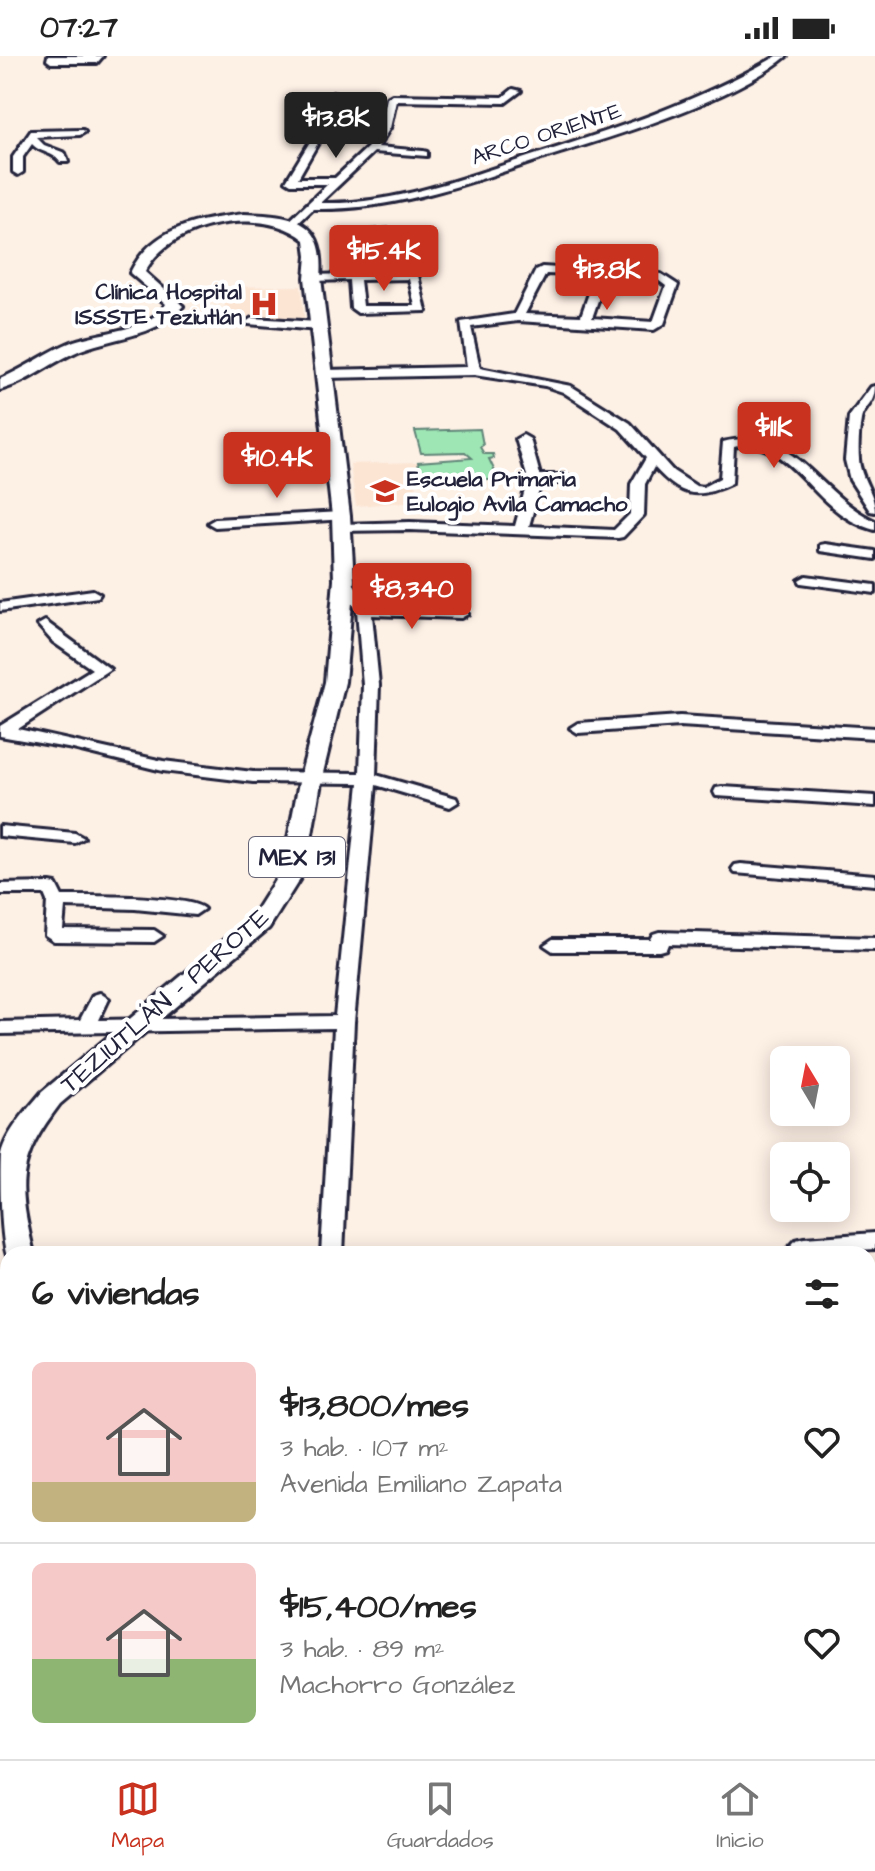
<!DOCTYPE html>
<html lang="es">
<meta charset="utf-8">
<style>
body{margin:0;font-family:"Architects Daughter",sans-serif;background:#f2f2f2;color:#222;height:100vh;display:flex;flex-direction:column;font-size:30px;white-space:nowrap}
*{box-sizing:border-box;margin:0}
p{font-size:26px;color:#767676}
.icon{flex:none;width:44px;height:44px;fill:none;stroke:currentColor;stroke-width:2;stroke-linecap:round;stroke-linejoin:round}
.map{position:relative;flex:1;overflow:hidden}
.details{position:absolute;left:0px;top:1190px;width:876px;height:514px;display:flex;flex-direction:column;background:#fff;border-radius:24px 24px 0 0;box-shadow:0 4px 20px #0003}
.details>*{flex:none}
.needle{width:52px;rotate:350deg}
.fabs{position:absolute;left:770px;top:990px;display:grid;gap:16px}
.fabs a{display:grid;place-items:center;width:80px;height:80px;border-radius:12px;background:#fff;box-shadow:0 4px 20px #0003;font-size:40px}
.price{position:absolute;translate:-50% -68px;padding:0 18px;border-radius:8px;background:#c8321e;color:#fff;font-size:26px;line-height:52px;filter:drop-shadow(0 2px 4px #0008)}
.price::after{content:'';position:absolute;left:50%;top:48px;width:24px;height:18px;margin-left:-12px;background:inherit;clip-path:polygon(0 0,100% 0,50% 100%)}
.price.current{background:#222;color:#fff}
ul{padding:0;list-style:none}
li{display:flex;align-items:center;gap:24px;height:200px;padding:0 32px}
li+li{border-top:2px solid #e0e0e0}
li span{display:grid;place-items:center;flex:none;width:224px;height:160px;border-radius:12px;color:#555}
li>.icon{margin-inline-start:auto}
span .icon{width:96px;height:96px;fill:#fffc;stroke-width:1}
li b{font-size:34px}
h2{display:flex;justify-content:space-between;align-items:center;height:96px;padding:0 32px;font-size:34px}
.status{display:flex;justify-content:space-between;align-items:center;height:56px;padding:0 40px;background:#fff;direction:ltr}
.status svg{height:22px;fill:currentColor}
.menu{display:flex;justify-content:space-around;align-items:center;height:112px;border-top:2px solid #e0e0e0;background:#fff;font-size:22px;color:#767676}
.menu a{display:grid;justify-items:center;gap:4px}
.menu .current{color:#c8321e}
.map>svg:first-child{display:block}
.built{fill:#fce5d3}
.green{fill:#9ee6b4;stroke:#608478;stroke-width:2}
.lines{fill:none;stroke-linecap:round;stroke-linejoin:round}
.minor-casing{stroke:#22223b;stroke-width:6}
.major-casing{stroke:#22223b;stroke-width:6}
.minor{fill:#fff;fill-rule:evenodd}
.major{fill:#fff;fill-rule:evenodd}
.labels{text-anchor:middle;stroke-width:8;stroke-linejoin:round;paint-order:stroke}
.far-street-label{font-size:22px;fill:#22223b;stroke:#fff}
.far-poi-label{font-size:22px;font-weight:bold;fill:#22223b;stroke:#fff;text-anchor:end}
.shield{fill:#fff;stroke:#646476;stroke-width:2}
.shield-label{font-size:24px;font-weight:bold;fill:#22223b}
.street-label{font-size:26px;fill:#22223b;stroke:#fff}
</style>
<div class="status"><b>07:27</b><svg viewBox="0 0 49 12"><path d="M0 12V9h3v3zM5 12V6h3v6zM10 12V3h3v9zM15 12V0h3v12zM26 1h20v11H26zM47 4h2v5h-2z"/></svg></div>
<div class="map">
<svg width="875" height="1703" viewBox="0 0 875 1703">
<rect width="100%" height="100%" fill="#fdf0e5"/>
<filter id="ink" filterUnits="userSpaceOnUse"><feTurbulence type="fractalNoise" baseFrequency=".0125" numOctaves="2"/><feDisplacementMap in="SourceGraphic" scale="16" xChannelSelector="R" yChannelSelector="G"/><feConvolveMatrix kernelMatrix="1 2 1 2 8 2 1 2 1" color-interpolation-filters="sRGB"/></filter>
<g filter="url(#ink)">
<path class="built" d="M301,230L305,268L227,264L222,231Z
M418,406L421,424L416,426L418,445L356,450L350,408Z"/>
<path class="green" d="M480,373L483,389L480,391L484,398H493L494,402L489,403L499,424H421L418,406L472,402L465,396L421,397L415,375Z"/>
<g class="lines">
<defs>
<path id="minor" d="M48,0H103L97,7H51L47,4Z
M777,0H787C734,44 624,77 557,98C477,124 399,155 313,153L294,171L285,169L328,128H291L286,125L314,79L333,37L341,39L338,45L380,48L385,51L380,54L336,51L329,67L381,69L387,42L392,39L503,41L513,33L521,35L505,47L396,45L390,72L378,91L423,95L427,96V100L374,96L320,147C392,149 460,123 528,101C614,74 698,46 777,0ZM326,73L378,75L368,91L335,122H298Z
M83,74L85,76L80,79L36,81L44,89L65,97L68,106H60C54,96 40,97 32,88L23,101V116L18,119L13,116V101L31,75Z
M394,173L409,179L426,255L358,257L351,252L349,224L313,225L307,222L313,219L349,218L347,177ZM393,179L399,181L407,216L360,217L357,182ZM409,223L415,250H363L360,224Z
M542,211L661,218L678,229L664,268L654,274L518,265L471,271L480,312L571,330L630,367L673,415L696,430L703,431L720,422L723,386C795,368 816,438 875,465V474C859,470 843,461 831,450C803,427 776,380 734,391L732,427C697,444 681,441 654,411L645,428L644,459L623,481L618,482L410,474L337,475V469L342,468L410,466L515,470L528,423L516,383L523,379L530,383L540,419H566L573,423L566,427H541L529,470L614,474L630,458L631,428L646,402L620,373L563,336L545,330L474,319L324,322L318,318L324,314L467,311L461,266L514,258L536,214ZM546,218L595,220L581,260L525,258ZM606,221L658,224L666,230L653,266L592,262Z
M252,262L318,266L324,270L318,274L248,268L246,266Z
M875,330C875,349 864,350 861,364C859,375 858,391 859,403C860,423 875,436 875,456L870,455L850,424L845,404L849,361L871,331Z
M341,456L346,457V463L215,471L208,467L215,463Z
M825,488L875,495V503L820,495V489Z
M344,520L349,521L369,550L461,554L468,558L461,562L372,559L379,629L376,719L456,742L458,746L450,751L376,729L354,966L343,1198H321L334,972L0,978V966L80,964L93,939L100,937L109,943L99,964L335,960L359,727L253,726L163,715L73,693L0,680V670L92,613L53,586L38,569L45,565L110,613L18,673L163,705L253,716L360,717L363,629L357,554L337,524Z
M806,520L875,529V537L801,527L799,524Z
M93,534L100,538L98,541L0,555V547Z
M680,660L875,672V682L680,670L578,677L570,672L578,667Z
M722,731L875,740V750L716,740L714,736L716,732Z
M0,770L75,777L84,782L75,787L0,780Z
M741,808L875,819V829L735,817L732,813L735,809Z
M50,827L56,828L62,840C87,840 191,839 204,853L195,859L135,853L65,851L63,873L154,874L163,880L154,886L54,885L45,879L47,845L44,838H0V828Z
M659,876L875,882V894L668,888L666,893L659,895H553L544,889L553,883H650L653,878Z
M875,1177V1193L783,1198L796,1184L804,1182Z
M0,1271H8V1289H0Z
M868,1449H875V1469H868Z
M697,1696H801L805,1703H700Z"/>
<path id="major" d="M244,158C294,160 326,163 321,222L350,460L354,524L345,626L322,721L306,813L269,872L60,1048C15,1107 18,1128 34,1198H8V1202C0,1185 0,1117 1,1098C7,1075 27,1054 42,1036L251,862L282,813L300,721L325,626L334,524L332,460L305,222L307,200L305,184C263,149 169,166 145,216L183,250C156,283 110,280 74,297C49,308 27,327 0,334V323C26,312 48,295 74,285C100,276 152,274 166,248L130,217C152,171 197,164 244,158Z
M174,1696H211L214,1703H177Z"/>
</defs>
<use href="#minor" class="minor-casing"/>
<use href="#major" class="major-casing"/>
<use href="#minor" class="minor"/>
<use href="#major" class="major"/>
</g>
</g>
<defs>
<symbol id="hospital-bare" viewBox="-9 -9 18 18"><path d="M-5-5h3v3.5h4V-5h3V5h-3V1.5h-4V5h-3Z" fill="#c8321e" stroke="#fff" stroke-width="2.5" paint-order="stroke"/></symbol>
<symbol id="school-bare" viewBox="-9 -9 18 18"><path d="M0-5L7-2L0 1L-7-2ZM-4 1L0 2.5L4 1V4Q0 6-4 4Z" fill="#c8321e" stroke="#fff" stroke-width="2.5" paint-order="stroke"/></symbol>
</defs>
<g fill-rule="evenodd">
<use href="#hospital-bare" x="244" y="228" width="40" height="40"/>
<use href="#school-bare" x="365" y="415" width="40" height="40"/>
</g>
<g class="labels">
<g class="far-street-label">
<text transform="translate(546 77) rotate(-18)" y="8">ARCO ORIENTE</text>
</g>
<g class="far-poi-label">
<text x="242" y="243">Clínica Hospital<tspan x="242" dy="25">ISSSTE Teziutlán</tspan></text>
<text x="407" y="430" text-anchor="start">Escuela Primaria<tspan x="407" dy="25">Eulogio Avila Camacho</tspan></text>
</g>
<rect class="shield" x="249" y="781" width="96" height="40" rx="6"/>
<g class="shield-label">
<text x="297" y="809">MEX 131</text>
</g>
<g class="street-label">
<text transform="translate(164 944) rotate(-41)" y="9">TEZIUTLÁN - PEROTE</text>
</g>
</g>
</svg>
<div class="fabs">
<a><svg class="needle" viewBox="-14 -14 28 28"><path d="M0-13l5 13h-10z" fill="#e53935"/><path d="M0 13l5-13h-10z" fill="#767676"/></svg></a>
<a><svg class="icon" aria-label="locate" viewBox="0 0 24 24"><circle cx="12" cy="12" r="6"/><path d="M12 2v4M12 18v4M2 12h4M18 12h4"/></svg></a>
</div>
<b class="price current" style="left:336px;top:104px">$13.8K</b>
<b class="price" style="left:384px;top:237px">$15.4K</b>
<b class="price" style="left:607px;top:256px">$13.8K</b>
<b class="price" style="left:774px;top:414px">$11K</b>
<b class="price" style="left:277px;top:444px">$10.4K</b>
<b class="price" style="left:412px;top:575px">$8,340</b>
<section class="details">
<h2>6 viviendas<svg class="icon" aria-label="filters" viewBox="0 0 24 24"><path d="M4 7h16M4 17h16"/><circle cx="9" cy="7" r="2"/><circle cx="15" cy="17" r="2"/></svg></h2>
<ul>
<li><span style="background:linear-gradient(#f6c9c9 75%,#c2b280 0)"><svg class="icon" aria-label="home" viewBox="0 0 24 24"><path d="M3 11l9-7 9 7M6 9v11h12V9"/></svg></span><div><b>$13,800/mes</b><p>3 hab. · 107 m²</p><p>Avenida Emiliano Zapata</p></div><svg class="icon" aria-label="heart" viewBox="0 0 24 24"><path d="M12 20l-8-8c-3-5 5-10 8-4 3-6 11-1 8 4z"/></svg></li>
<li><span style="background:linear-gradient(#f6c9c9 60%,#8fb573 0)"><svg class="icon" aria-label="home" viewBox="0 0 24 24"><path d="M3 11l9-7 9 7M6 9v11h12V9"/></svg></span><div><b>$15,400/mes</b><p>3 hab. · 89 m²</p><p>Machorro González</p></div><svg class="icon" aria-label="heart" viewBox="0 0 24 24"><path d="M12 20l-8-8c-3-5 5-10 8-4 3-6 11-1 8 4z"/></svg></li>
</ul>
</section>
</div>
<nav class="menu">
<a class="current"><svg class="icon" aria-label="map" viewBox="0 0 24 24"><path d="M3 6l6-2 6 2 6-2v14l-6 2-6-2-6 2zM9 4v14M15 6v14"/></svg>Mapa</a>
<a><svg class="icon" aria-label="saved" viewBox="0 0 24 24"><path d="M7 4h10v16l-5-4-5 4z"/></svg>Guardados</a>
<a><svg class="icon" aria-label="home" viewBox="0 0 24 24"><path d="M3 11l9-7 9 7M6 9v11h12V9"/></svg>Inicio</a>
</nav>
